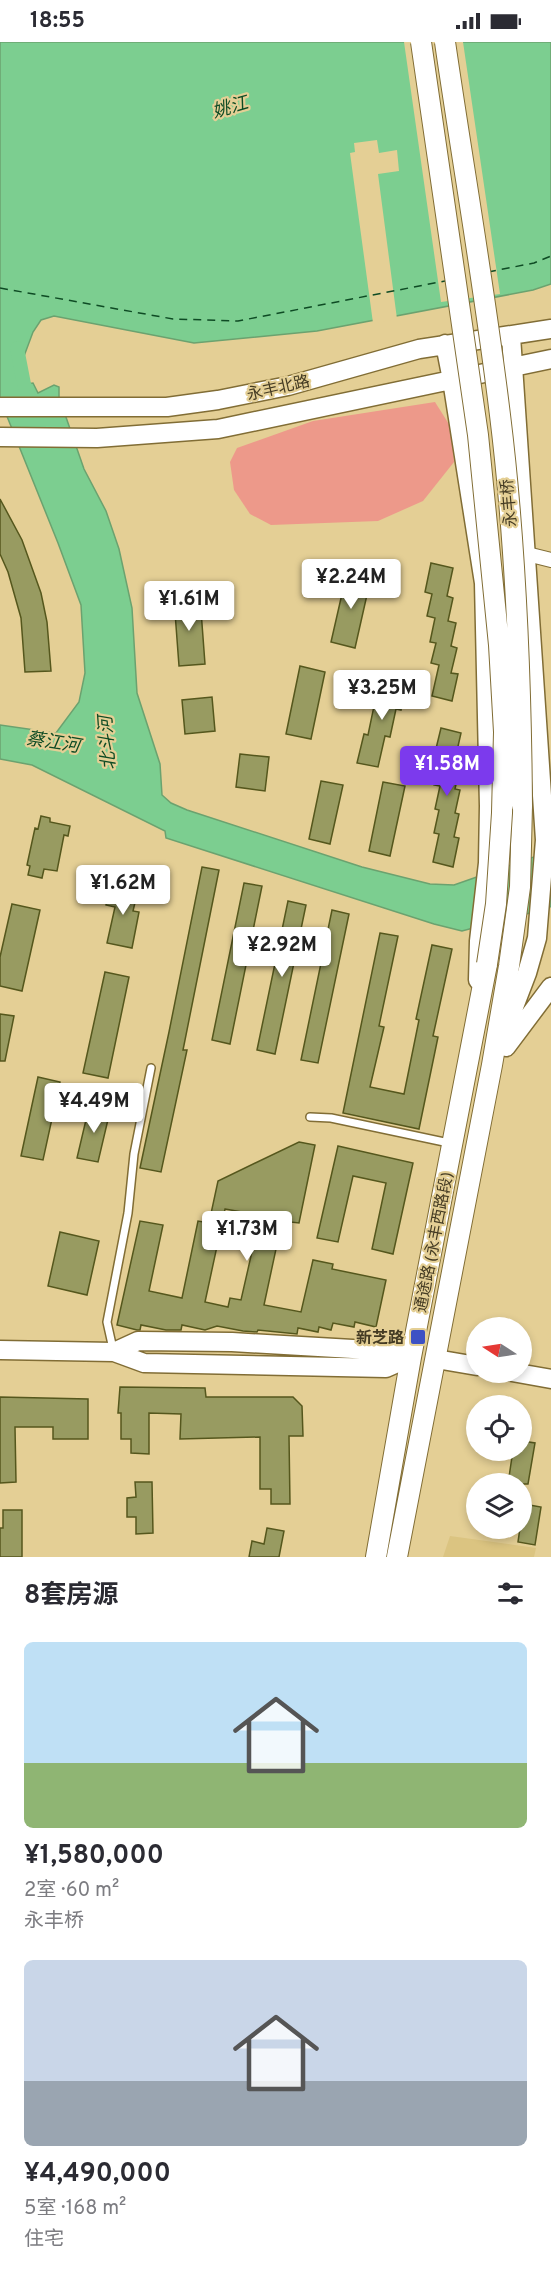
<!DOCTYPE html>
<html lang="zh">
<meta charset="utf-8">
<style>
body{margin:0;font-family:Overpass,"Noto Sans SC",sans-serif;background:#f7f7f7;color:#2b2b33;height:100vh;display:flex;flex-direction:column;font-size:22px;white-space:nowrap}
*{box-sizing:border-box;margin:0}
p{font-size:20px;color:#7c7c81}
.icon{flex:none;width:33px;height:33px;fill:none;stroke:currentColor;stroke-width:2;stroke-linecap:round;stroke-linejoin:round}
.map{position:relative;height:1515px;overflow:hidden}
.panel{display:flex;flex-direction:column;background:#fff;flex:1}
.panel>*{flex:none}
.needle{width:39px;rotate:282deg}
.buttons{position:absolute;left:466px;top:1275px;display:grid;gap:12px}
.buttons a{display:grid;place-items:center;width:66px;height:66px;border-radius:50%;background:#fff;box-shadow:0 3px 9px #0003;font-size:30px}
.price{position:absolute;translate:-50% -51px;padding:0 14px;border-radius:6px;background:#fff;color:#222;font-size:20px;line-height:39px;filter:drop-shadow(0 2px 3px #0008)}
.price::after{content:'';position:absolute;left:50%;top:36px;width:18px;height:14px;margin-left:-9px;background:inherit;clip-path:polygon(0 0,100% 0,50% 100%)}
.price.on{background:#7c3aed;color:#fff}
ul{padding:0;list-style:none}
li{display:grid;align-content:center;gap:12px;height:318px;padding:0 24px}
li span{display:grid;place-items:center;height:186px;border-radius:9px;color:#555}
li>.icon{margin-inline-start:auto}
span .icon{width:108px;height:108px;fill:#fffc;stroke-width:1}
li b{font-size:26px}
h2{display:flex;justify-content:space-between;align-items:center;height:72px;padding:0 24px;font-size:26px}
.status{display:flex;justify-content:space-between;align-items:center;height:42px;padding:0 30px;background:#fff;direction:ltr}
.status svg{height:16px;fill:currentColor}
.map>svg:first-child{display:block}
.built{fill:#dbc481}
.green{fill:#ed998a}
.water{fill:#7cce90;stroke:#6ba26f;stroke-width:1.5}
.pier{fill:#e4cf95}
.lines{fill:none;stroke-linecap:round;stroke-linejoin:round}
.canal{stroke:#7cce90;stroke-width:14}
.ferry{stroke:#0e4b24;stroke-width:1.5;stroke-dasharray:8 6;stroke-linecap:butt}
.building{fill:#989b61;stroke:#55571d;stroke-width:1.5;fill-rule:evenodd}
.lane-casing{stroke:#816d35;stroke-width:10}
.street-casing{stroke:#816d35;stroke-width:16}
.secondary-casing{stroke:#816d35;stroke-width:21}
.primary-casing{stroke:#816d35;stroke-width:22}
.lane{stroke:#fff;stroke-width:7}
.street{stroke:#fff;stroke-width:14}
.secondary{stroke:#fff;stroke-width:18}
.primary{stroke:#fff;stroke-width:20}
.primary-bridge-casing{stroke:#816d35;stroke-width:22;stroke-linecap:butt}
.primary-bridge{stroke:#fff;stroke-width:20}
.poi-dot{fill:#3d51c4;stroke:#e4cf95;stroke-width:2}
.labels{text-anchor:middle;stroke-width:4.5;stroke-linejoin:round;paint-order:stroke}
.street-label{font-size:16px;fill:#443b23;stroke:#e4cf95}
.poi-label{font-size:16px;font-weight:bold;fill:#443b23;stroke:#e4cf95;text-anchor:end}
.water-label{font-size:18px;font-style:italic;fill:#0e4b24;stroke:#e4cf95}
</style>
<div class="status"><b>18:55</b><svg viewBox="0 0 49 12"><path d="M0 12V9h3v3zM5 12V6h3v6zM10 12V3h3v9zM15 12V0h3v12zM26 1h20v11H26zM47 4h2v5h-2z"/></svg></div>
<div class="map">
<svg width="551" height="1515" viewBox="0 0 551 1515">
<rect width="100%" height="100%" fill="#e4cf95"/>
<path class="built" d="M450,1494L536,1506L534,1515H443Z"/>
<path class="green" d="M435,360L452,387L454,420L423,459L378,479L271,483L250,472L234,448L230,420L237,406L313,379Z"/>
<path class="water" d="M0,0H551V242L533,248L317,289L194,301L54,274L41,278L33,290L17,333L19,343L33,341L38,351L54,343L59,345V355L84,427L106,469L119,507L132,566L137,651L160,722L162,753L171,761L187,768L362,825L430,842L454,843L551,809V864L549,866L462,889L434,882L166,796L165,789L32,723L0,717V683L56,691L79,660L85,631L81,563L58,501L0,357Z"/>
<path class="pier" d="M404,0H463L500,252L441,260Z
M377,98L379,111L397,108L399,129L378,132L397,277L373,281L350,111L355,110L354,101Z"/>
<g class="lines">
<path class="canal" d="M17,306L24,342L31,360"/>
<path class="ferry" d="M488,230L534,221L551,214
M0,246L173,277L238,279L445,239"/>
</g>
<path class="building" d="M0,457L22,498L41,551L47,580L51,629L25,630L21,576L8,530L0,512Z
M431,521L453,526L447,554L453,556L448,579L456,581L451,604L457,606L451,631L458,632L452,659L432,654L439,623L431,621L436,601L430,600L435,576L427,574L432,552L425,550Z
M347,530L371,535L355,606L331,600Z
M200,555L205,622L179,624L174,557Z
M300,624L325,630L311,697L286,692Z
M387,633L407,637L401,668L396,667L390,695L385,694L378,725L357,721L364,692L368,693L374,664L380,665Z
M212,655L215,689L185,692L182,658Z
M441,686L461,691L454,722L460,724L455,747L460,748L455,771L459,772L454,795L459,796L453,825L433,820L439,792L434,791L439,768L435,767L440,744L434,743L439,720L433,719Z
M240,712L269,715L265,749L236,745Z
M321,739L343,743L330,802L309,797Z
M383,740L405,744L390,814L369,809Z
M41,774L50,776V780L70,784L68,794L64,793L57,829L44,827L42,836L28,833L30,824L27,823L35,786L38,787Z
M202,825L219,828L183,1008H187L161,1130L140,1126L169,990Z
M244,841L262,844L230,1002L212,998Z
M110,842L138,848L133,869L139,870L132,906L107,901L115,865L106,863Z
M288,859L306,863L275,1012L257,1008Z
M12,862L40,868L22,949L0,944V915Z
M332,868L349,872L318,1021L301,1018Z
M380,891L398,894L379,984L384,985L370,1045L404,1052L419,978L416,977L432,903L452,907L433,994L438,995L419,1087L343,1071Z
M105,930L129,935L108,1036L83,1031Z
M0,972L14,974L5,1019H0Z
M38,1035L60,1040L43,1118L21,1114Z
M89,1065L110,1069L98,1120L77,1116Z
M299,1100L315,1103L299,1181L282,1179L264,1263L301,1270L313,1218L333,1222L332,1227L386,1238L376,1285L355,1280L354,1285L333,1281L331,1288L319,1285L318,1290L298,1286L297,1292L258,1288L257,1290L243,1289L217,1284L205,1288L182,1283L181,1288H166L141,1283L140,1288H137L117,1283L140,1179L163,1183L149,1249L182,1256L198,1179L209,1181L218,1139ZM225,1167L264,1174L260,1193L256,1192L241,1258L230,1256L228,1265L205,1260Z
M338,1104L413,1121L393,1212L372,1207L386,1141L353,1134L338,1200L317,1196Z
M60,1190L99,1199L87,1253L48,1244Z
M120,1345L205,1346L206,1355H293L302,1364L303,1394H289L290,1462H271V1447H260V1395L180,1397L181,1372L149,1371V1412L131,1411V1397H121V1371H118Z
M0,1355L88,1357V1397H53V1385H15L16,1440L0,1441Z
M522,1399L535,1401L528,1442H508L513,1408H522Z
M135,1440H152L153,1491L136,1492V1475H127V1456L136,1455Z
M524,1462L541,1465L535,1503L518,1500L520,1486H522Z
M3,1468H22V1515H0V1486H3Z
M267,1486L284,1489L279,1515H249L252,1499L264,1502Z"/>
<g class="lines">
<defs>
<path id="lane" d="M310,1075L331,1076L449,1101
M113,1307L107,1280L128,1171L134,1112L151,1026"/>
<path id="street" d="M527,512L551,518"/>
<path id="secondary" d="M445,302L452,338L484,541L489,764L488,821L479,899L478,938
M0,365H167L218,358L288,344L419,307L551,287
M0,395L97,396L218,387L551,317
M501,999L527,931L537,896L545,798L511,294
M506,1005L551,945
M0,1308L114,1310L144,1321L386,1326L411,1315
M114,1310L138,1299L232,1300L387,1309L411,1315
M436,1317L477,1324
M512,1330L551,1337"/>
<path id="primary" d="M376,1515L411,1315L487,922
M397,1515L492,1023L509,924L520,845L522,763"/>
</defs>
<use href="#lane" class="lane-casing"/>
<use href="#street" class="street-casing"/>
<use href="#secondary" class="secondary-casing"/>
<use href="#primary" class="primary-casing"/>
<use href="#lane" class="lane"/>
<use href="#street" class="street"/>
<use href="#secondary" class="secondary"/>
<use href="#primary" class="primary"/>
<defs>
<path id="primary-bridge" d="M421,0L478,393L499,603L504,690L502,771L496,862L487,922
M445,0C463,124 485,248 500,373C516,502 521,633 522,763"/>
</defs>
<use href="#primary-bridge" class="primary-bridge-casing"/>
<use href="#primary-bridge" class="primary-bridge"/>
</g>
<rect class="poi-dot" x="410" y="1287" width="16" height="16" rx="3"/>
<g class="labels">
<g class="street-label">
<text transform="translate(278 345) rotate(-13)" y="6">永丰北路</text>
<text transform="translate(508 461) rotate(-95)" y="6">永丰桥</text>
<text transform="translate(433 1200) rotate(-79)" y="6">通途路 (永丰西路段)</text>
</g>
<g class="poi-label">
<text x="404" y="1301">新芝路</text>
</g>
<g class="water-label">
<text transform="translate(230 65) rotate(-16)" y="6">姚江</text>
<text transform="translate(53 700) rotate(9)" y="6">蔡江河</text>
<text transform="translate(107 701) rotate(-94)" y="6">北斗河</text>
</g>
</g>
</svg>
<div class="buttons">
<a><svg class="needle" viewBox="-14 -14 28 28"><path d="M0-13l5 13h-10z" fill="#e53935"/><path d="M0 13l5-13h-10z" fill="#7c7c81"/></svg></a>
<a><svg class="icon" aria-label="locate" viewBox="0 0 24 24"><circle cx="12" cy="12" r="6"/><path d="M12 2v4M12 18v4M2 12h4M18 12h4"/></svg></a>
<a><svg class="icon" aria-label="layers" viewBox="0 0 24 24"><path d="M12 4l9 5-9 5-9-5zM3 14l9 5 9-5"/></svg></a>
</div>
<b class="price" style="left:351px;top:568px">¥2.24M</b>
<b class="price" style="left:189px;top:590px">¥1.61M</b>
<b class="price" style="left:382px;top:679px">¥3.25M</b>
<b class="price on" style="left:447px;top:755px">¥1.58M</b>
<b class="price" style="left:123px;top:874px">¥1.62M</b>
<b class="price" style="left:282px;top:936px">¥2.92M</b>
<b class="price" style="left:94px;top:1092px">¥4.49M</b>
<b class="price" style="left:247px;top:1220px">¥1.73M</b>
</div>
<section class="panel">
<h2>8套房源<svg class="icon" aria-label="filters" viewBox="0 0 24 24"><path d="M4 7h16M4 17h16"/><circle cx="9" cy="7" r="2"/><circle cx="15" cy="17" r="2"/></svg></h2>
<ul>
<li><span style="background:linear-gradient(#bfe0f5 65%,#8fb573 0)"><svg class="icon" aria-label="home" viewBox="0 0 24 24"><path d="M3 11l9-7 9 7M6 9v11h12V9"/></svg></span><div><b>¥1,580,000</b><p>2室 · 60 m²</p><p>永丰桥</p></div></li>
<li><span style="background:linear-gradient(#c9d6e8 65%,#9aa5b1 0)"><svg class="icon" aria-label="home" viewBox="0 0 24 24"><path d="M3 11l9-7 9 7M6 9v11h12V9"/></svg></span><div><b>¥4,490,000</b><p>5室 · 168 m²</p><p>住宅</p></div></li>
</ul>
</section>
